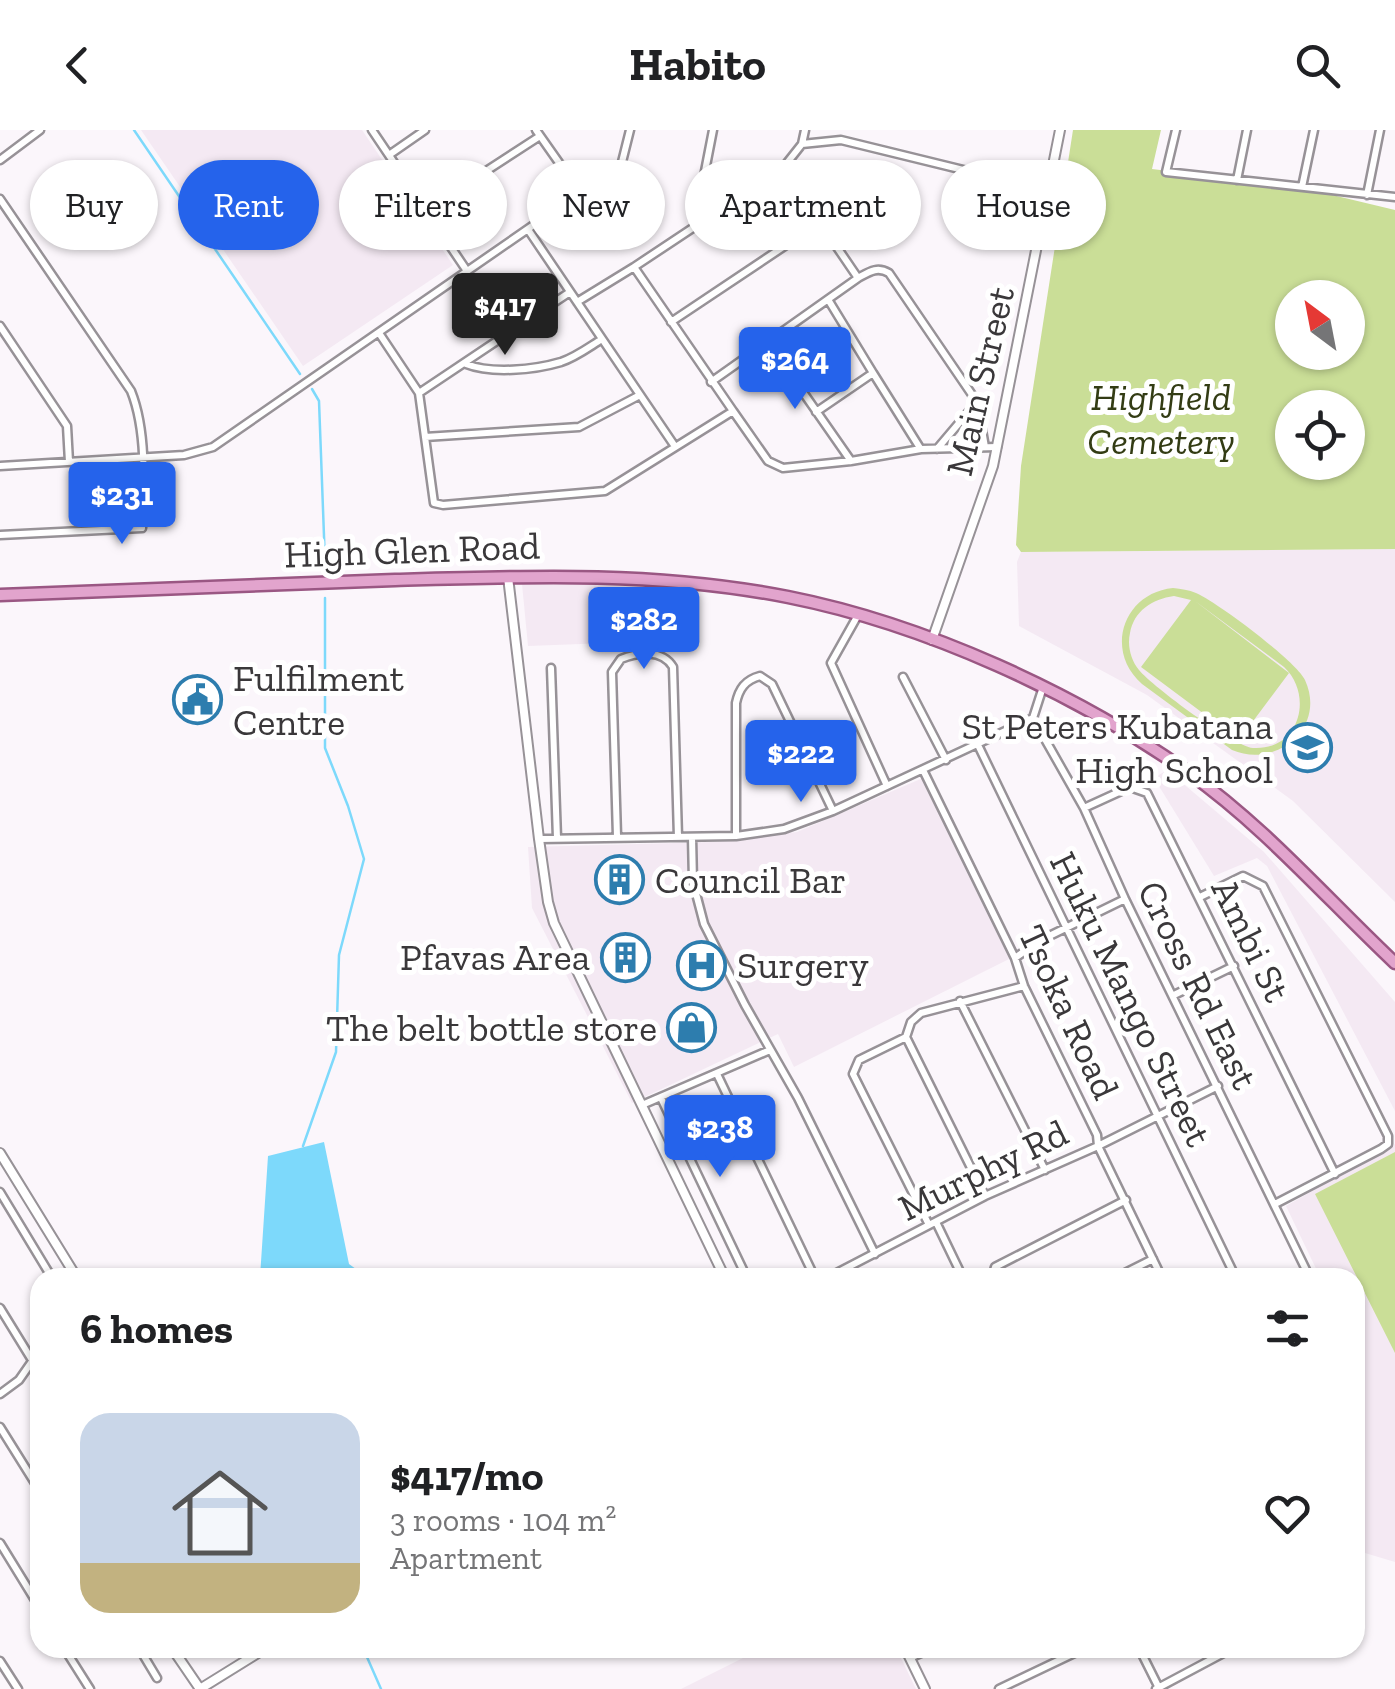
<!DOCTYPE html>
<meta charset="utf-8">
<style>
body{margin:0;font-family:"Zilla Slab",serif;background:#f6f6f6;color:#202124;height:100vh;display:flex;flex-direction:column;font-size:38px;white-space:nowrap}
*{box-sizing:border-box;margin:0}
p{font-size:32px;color:#757577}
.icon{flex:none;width:55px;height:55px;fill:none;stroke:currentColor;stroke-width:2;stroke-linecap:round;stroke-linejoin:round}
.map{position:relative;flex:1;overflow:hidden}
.panel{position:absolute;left:30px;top:1138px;width:1335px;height:390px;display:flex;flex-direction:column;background:#fff;border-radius:30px;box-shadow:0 2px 8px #0004}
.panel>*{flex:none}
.top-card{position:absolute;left:30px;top:30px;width:1335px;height:90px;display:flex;gap:20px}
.needle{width:65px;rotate:328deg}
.tools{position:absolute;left:1275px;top:150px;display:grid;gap:20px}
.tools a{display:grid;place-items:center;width:90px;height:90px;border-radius:50%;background:#fff;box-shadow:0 2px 8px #0004;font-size:50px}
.price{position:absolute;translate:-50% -85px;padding:0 22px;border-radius:10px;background:#2563eb;color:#fff;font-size:32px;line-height:65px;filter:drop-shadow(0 2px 5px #0008)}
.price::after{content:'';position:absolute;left:50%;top:60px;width:30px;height:22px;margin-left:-15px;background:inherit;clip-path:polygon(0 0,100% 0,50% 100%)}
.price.on{background:#222;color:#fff}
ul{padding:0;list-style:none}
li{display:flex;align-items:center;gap:30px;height:250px;padding:0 50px}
li span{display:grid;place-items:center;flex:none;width:280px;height:200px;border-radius:30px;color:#555}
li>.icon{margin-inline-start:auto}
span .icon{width:120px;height:120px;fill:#fffc;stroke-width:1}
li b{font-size:42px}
h2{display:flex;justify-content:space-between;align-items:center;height:120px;padding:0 50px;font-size:42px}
.chip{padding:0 35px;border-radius:45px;background:#fff;box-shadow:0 2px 8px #0004;font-size:35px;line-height:90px}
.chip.on{background:#2563eb;color:#fff}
header{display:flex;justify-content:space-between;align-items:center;height:130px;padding:0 50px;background:#fff;font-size:45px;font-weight:700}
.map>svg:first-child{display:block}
.built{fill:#f4e9f3}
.green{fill:#cade97;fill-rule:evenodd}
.water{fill:#7dd9fb}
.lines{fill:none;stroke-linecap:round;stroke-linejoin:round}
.stream{stroke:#7dd9fb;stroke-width:2.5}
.minor-casing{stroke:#979297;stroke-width:11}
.tertiary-casing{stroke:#979297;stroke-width:12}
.primary-casing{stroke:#9a5783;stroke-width:15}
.minor{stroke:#fff;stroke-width:6}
.tertiary{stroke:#fff;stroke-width:8}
.primary{stroke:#e2a4cd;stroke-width:10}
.labels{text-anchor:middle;stroke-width:10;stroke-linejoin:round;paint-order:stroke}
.street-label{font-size:38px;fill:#3a383a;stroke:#fff}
.park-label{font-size:38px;font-style:italic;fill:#333c14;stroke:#fff}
.poi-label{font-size:38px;fill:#3a383a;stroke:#fff;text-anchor:start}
</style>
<header><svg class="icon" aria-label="back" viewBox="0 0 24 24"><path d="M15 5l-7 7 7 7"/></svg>Habito<svg class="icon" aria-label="search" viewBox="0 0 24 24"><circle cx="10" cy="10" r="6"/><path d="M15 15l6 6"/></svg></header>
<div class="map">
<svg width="1395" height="1559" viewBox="0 0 1395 1559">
<rect width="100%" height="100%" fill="#fbf6fb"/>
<path class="built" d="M141,0H362L453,135L303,236Z
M1395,419V772L1293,671L1147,565L1019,496L1017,432L1021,422Z
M582,449L686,460L687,510L528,516L522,454Z
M1167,640L1264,722L1395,872V981L1267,736L1257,728L1214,746L1154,648Z
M923,648L1011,828L794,937L778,904L632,973L532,778L528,717L712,712L797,702Z
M1395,1014V1432L1355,1420V1148L1320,1147L1286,1076Z
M763,1518H896L916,1559H681Z"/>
<path class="green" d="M1073,0H1161L1152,39L1299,57L1395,80V419L1021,422L1016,415L1021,336ZM1292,168H1348V222H1292ZM1292,278H1348V332H1292Z
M1173,458C1181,459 1189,460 1196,463C1217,472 1296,531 1305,550C1327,598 1276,639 1232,620L1142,554C1104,521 1123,463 1173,458ZM1174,466L1191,470L1141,537L1239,610L1289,543L1195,471L1284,537C1314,565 1300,621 1253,618C1233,616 1153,557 1139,540C1131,530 1127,516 1130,503C1134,481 1152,469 1174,466Z
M1395,1022V1223L1315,1064Z"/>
<path class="water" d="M324,1012L349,1134L367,1147H260L268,1026Z"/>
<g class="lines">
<path class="stream" d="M134,0L300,244
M312,259L319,271L325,433
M303,1016L336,922L339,825L364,729L348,676L325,618V468
M363,1518L381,1559"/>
<defs>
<path id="minor" d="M372,0L467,141
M536,0L581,64
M1176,0L1166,42L1395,67
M802,14L841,10L1049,61
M389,25L425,0
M0,30L40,0
M783,38L858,148
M1237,50L1247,0
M1302,57L1314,0
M1367,65L1380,0
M0,69L131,261C147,301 144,355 142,398L0,405
M426,80L540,6
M702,89L699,72L713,0
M529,101L674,315
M577,172L634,137
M671,192L819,93
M0,196L67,296L69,332
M379,203L419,263L434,373L443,375L605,361L733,281L634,137L783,38L802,14L805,0
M768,212L851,331
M466,234C491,244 534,240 561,232C576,227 589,217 602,209
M873,243L920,318
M711,252L858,148C869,142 877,136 889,143L977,272L985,317
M419,263L570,162
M733,281L768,331L783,338L851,331L921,319L997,317
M816,282L873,243L829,171
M425,307L579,297L640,265
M937,319L976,273
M0,336L184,325L213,317L616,38L622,32L630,0
M858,485L831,533L887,656
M551,538L557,708
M903,547L946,630
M1033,588L1084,678L1125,769L1310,1148
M978,615L1236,1148
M923,640L1015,828L1024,856L1097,1005L1098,1016L1162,1148
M1084,678L1130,657L1147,663L1335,1044
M617,706L612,542L621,529C638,522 662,519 673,537L678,707
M736,706V573C739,559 745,550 760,546L772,554L833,681
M692,707L693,752L704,794L745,875L798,968L875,1124
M539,709L736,706L784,699L833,681L1033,588L1043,557
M1200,767L1243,746L1263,756L1388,1006V1014L1381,1019L1275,1074
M1015,828L1039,811L1125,769
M1174,865L1234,836
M960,871L1045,1040
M906,907L859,930L853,944L929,1095
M717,944L815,1148
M661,968L747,1148
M642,975L770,920
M0,1062L52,1148
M985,1066L906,907L911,892L921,883L1024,856
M936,1092L963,1148
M827,1148L985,1066L1098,1016L1218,956
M992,1148L995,1137L1126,1070
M1115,1148L1153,1129
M0,1178L32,1230
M0,1264L19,1250L40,1220
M0,1297L40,1361
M0,1413L40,1478
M64,1518L90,1559
M139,1518L157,1548
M1139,1518L1159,1558
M910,1528L932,1518
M0,1531L18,1559
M999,1559L1085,1518
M1156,1559L1233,1518"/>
<path id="tertiary" d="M508,447L539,709L548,772L554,793L725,1148
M932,510L993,336L1060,0
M0,1023L77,1148
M172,1518L200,1559L266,1518
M905,1518L925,1559"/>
<path id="primary" d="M0,465C131,459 263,455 395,450C526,446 657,441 788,467C924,494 1076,563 1189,643C1265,697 1327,769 1395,833"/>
</defs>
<use href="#minor" class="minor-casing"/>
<use href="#tertiary" class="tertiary-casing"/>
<use href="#primary" class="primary-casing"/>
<use href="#minor" class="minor"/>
<use href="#tertiary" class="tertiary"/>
<use href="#primary" class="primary"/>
</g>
<defs>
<symbol id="civic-ring" viewBox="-11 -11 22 22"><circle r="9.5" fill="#fff" stroke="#2d7dae" stroke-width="1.5"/><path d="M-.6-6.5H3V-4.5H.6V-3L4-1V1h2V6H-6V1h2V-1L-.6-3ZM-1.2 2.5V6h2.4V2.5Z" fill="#2d7dae"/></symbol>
<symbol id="school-ring" viewBox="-11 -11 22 22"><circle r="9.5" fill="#fff" stroke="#2d7dae" stroke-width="1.5"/><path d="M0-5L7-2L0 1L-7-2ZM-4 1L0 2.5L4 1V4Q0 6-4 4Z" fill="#2d7dae"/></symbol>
<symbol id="building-ring" viewBox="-11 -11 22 22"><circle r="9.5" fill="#fff" stroke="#2d7dae" stroke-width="1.5"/><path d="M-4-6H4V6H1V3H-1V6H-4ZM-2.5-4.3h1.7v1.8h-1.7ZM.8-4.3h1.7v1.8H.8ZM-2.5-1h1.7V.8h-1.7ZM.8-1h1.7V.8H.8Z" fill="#2d7dae"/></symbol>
<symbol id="hospital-ring" viewBox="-11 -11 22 22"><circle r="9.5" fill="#fff" stroke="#2d7dae" stroke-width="1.5"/><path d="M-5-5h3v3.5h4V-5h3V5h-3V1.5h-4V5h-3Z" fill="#2d7dae"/></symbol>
<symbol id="shop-ring" viewBox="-11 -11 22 22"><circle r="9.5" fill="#fff" stroke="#2d7dae" stroke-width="1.5"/><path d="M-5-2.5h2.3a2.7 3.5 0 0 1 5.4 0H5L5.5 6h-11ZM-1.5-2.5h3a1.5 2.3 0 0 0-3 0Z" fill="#2d7dae"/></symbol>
</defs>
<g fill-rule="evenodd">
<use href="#civic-ring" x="170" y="542" width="55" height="55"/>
<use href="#school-ring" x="1280" y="590" width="55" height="55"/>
<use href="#building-ring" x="592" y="722" width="55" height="55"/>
<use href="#building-ring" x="598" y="800" width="55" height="55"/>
<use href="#hospital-ring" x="674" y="808" width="55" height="55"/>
<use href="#shop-ring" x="664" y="870" width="55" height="55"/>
</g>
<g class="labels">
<g class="street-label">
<text transform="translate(980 251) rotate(-77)" y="13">Main Street</text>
<text transform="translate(412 420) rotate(-2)" y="13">High Glen Road</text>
<text transform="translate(1251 810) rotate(64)" y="13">Ambi St</text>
<text transform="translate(1198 855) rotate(64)" y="13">Cross Rd East</text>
<text transform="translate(1131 869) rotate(64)" y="13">Huku Mango Street</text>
<text transform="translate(1069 882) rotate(65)" y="13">Tsoka Road</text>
<text transform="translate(983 1040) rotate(-26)" y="13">Murphy Rd</text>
</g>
<g class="park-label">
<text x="1161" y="280">Highfield<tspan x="1161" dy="44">Cemetery</tspan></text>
</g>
<g class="poi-label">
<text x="233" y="561">Fulfilment<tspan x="233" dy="44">Centre</tspan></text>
<text x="1273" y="609" text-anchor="end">St Peters Kubatana<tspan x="1273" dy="44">High School</tspan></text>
<text x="655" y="763">Council Bar</text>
<text x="590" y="840" text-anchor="end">Pfavas Area</text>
<text x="737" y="848">Surgery</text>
<text x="657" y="911" text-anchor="end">The belt bottle store</text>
</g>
</g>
</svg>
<div class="tools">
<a><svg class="needle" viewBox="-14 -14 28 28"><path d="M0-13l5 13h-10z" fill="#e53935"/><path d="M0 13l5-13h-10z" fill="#757577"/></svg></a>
<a><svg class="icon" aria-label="locate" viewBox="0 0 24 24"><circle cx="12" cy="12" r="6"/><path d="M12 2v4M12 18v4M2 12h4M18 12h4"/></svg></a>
</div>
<b class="price on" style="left:505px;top:228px">$417</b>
<b class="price" style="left:795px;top:282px">$264</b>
<b class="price" style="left:122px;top:417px">$231</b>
<b class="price" style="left:644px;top:542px">$282</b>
<b class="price" style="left:801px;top:675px">$222</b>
<b class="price" style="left:720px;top:1050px">$238</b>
<div class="top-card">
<a class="chip">Buy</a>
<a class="chip on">Rent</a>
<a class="chip">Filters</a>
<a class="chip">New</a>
<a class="chip">Apartment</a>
<a class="chip">House</a>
</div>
<section class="panel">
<h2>6 homes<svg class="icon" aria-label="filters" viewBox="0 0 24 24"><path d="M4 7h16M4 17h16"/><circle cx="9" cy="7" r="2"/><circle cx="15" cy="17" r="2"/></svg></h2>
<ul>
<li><span style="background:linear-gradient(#c9d6e8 75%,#c2b280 0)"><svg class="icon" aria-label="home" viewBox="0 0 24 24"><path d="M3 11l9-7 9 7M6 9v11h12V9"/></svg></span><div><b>$417/mo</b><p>3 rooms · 104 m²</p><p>Apartment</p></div><svg class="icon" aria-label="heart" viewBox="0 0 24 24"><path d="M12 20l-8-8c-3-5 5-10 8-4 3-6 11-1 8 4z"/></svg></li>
</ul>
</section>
</div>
